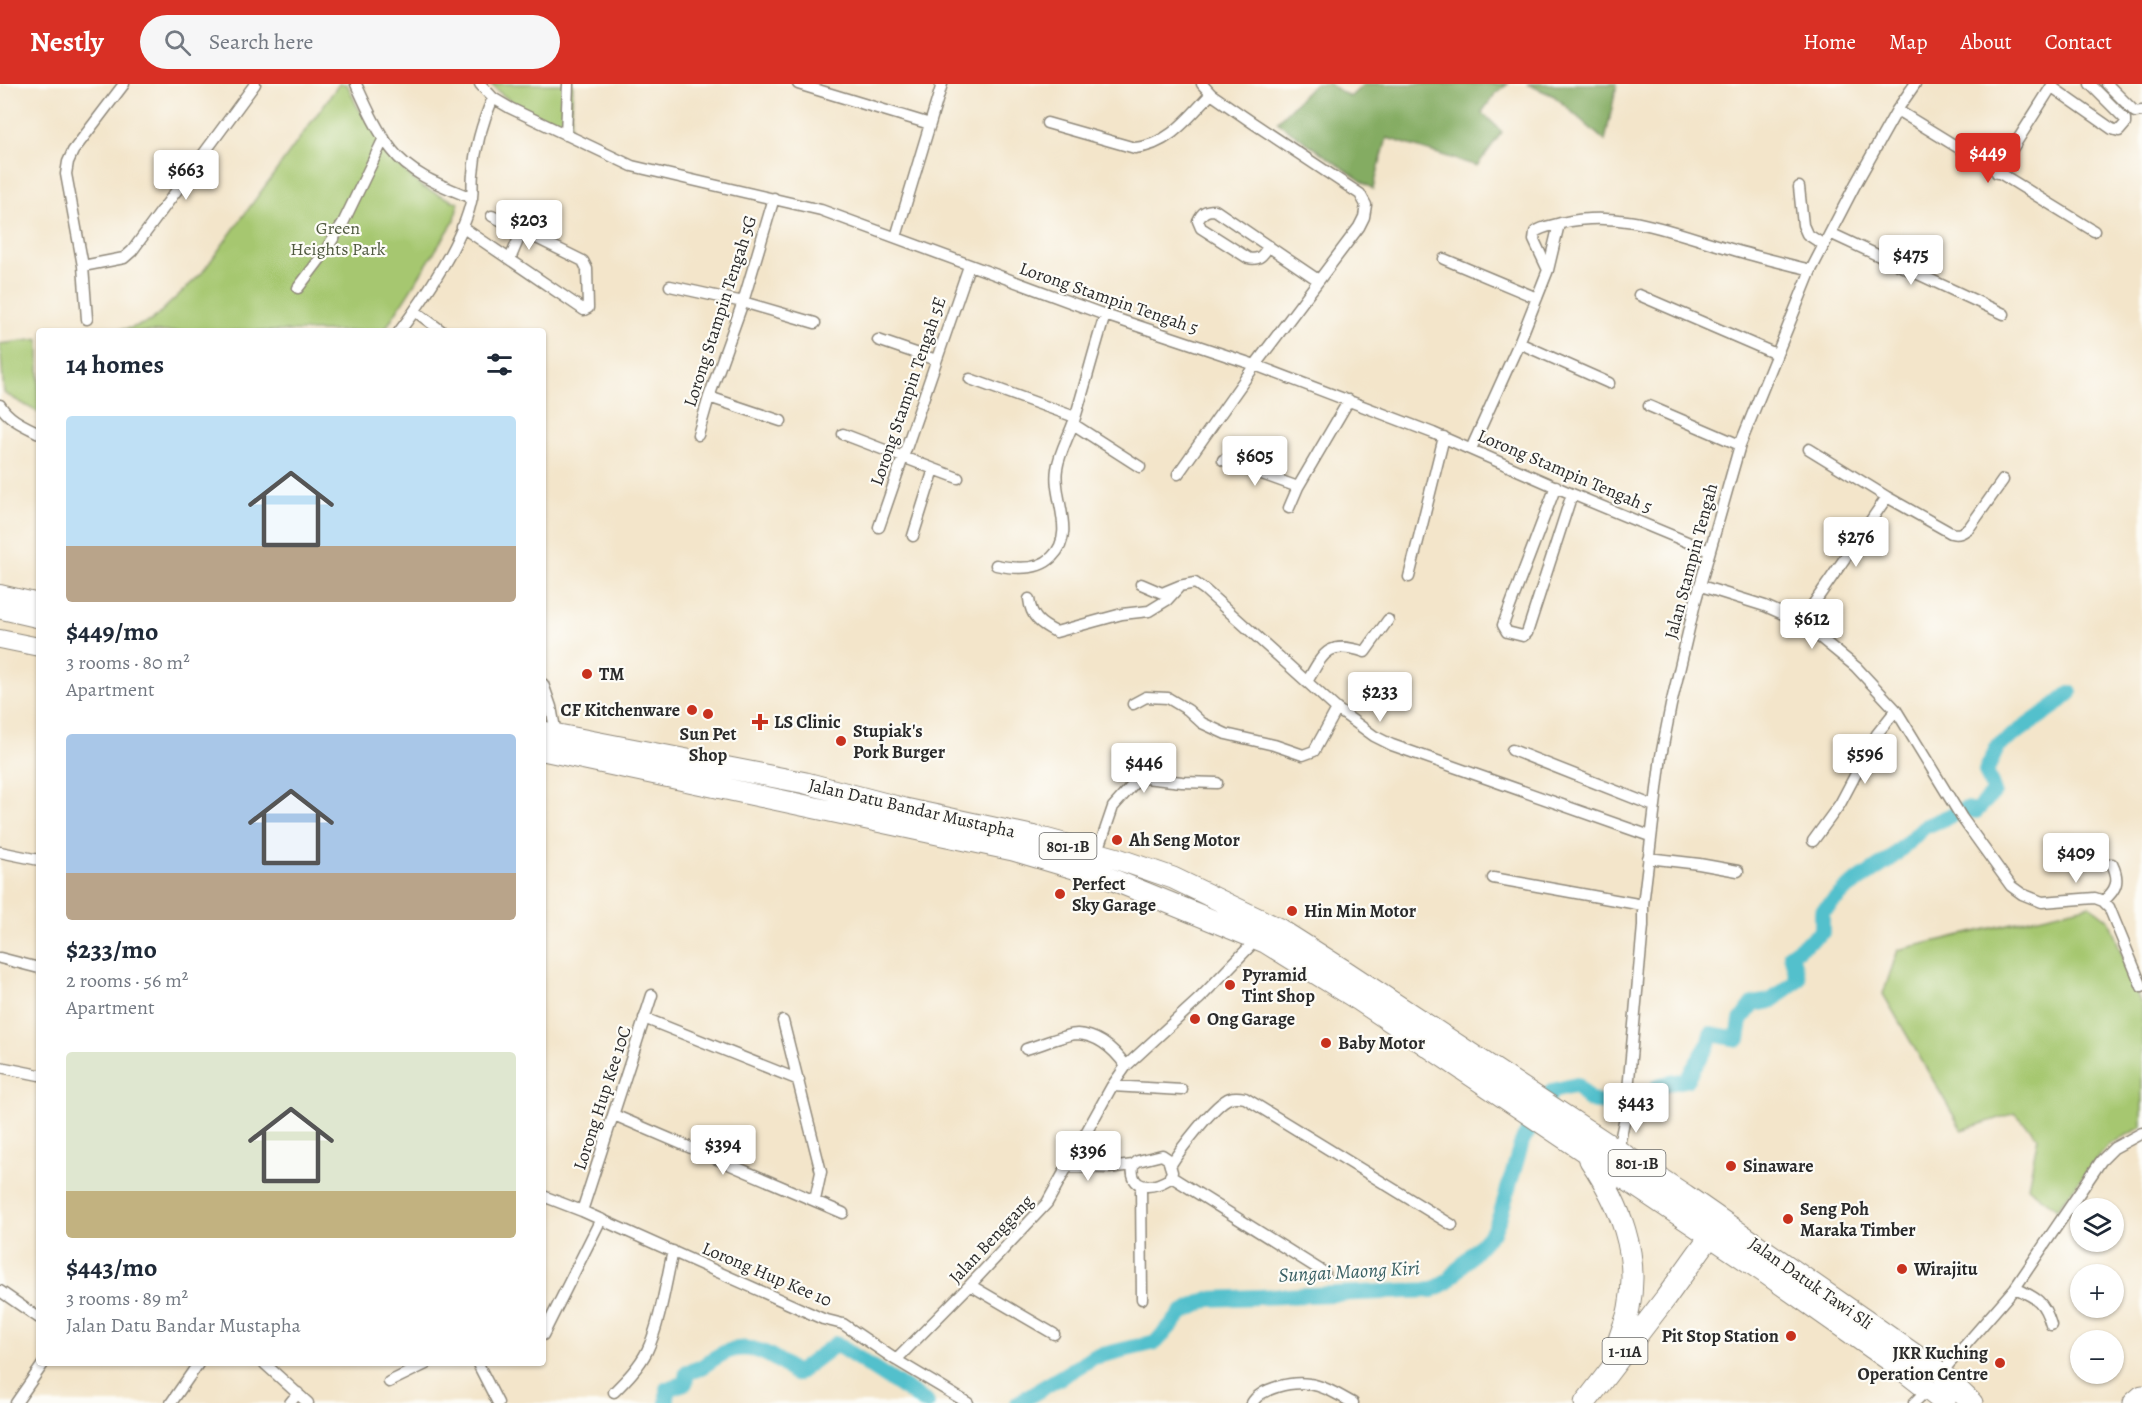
<!DOCTYPE html>
<meta charset="utf-8">
<style>
body{margin:0;font-family:Alegreya,serif;background:#f6f6f7;color:#1f2937;height:100vh;display:flex;flex-direction:column;font-size:22px;white-space:nowrap}
*{box-sizing:border-box;margin:0}
p{font-size:20px;color:#747a83}
.icon{flex:none;width:33px;height:33px;fill:none;stroke:currentColor;stroke-width:2;stroke-linecap:round;stroke-linejoin:round}
.map{position:relative;flex:1;overflow:hidden}
.sheet{position:absolute;left:36px;top:244px;width:510px;height:1038px;display:flex;flex-direction:column;background:#fff;border-radius:6px;box-shadow:0 2px 4px #0004}
.sheet>*{flex:none}
.controls{position:absolute;left:2070px;top:1114px;display:grid;gap:12px}
.controls a{display:grid;place-items:center;width:54px;height:54px;border-radius:50%;background:#fff;box-shadow:0 2px 4px #0004;font-size:30px}
.price{position:absolute;translate:-50% -51px;padding:0 14px;border-radius:6px;background:#fff;color:#222;font-size:20px;line-height:39px;filter:drop-shadow(0 2px 3px #0008)}
.price::after{content:'';position:absolute;left:50%;top:36px;width:18px;height:14px;margin-left:-9px;background:inherit;clip-path:polygon(0 0,100% 0,50% 100%)}
.price.on{background:#d93025;color:#fff}
ul{padding:0;list-style:none}
li{display:grid;align-content:center;gap:12px;height:318px;padding:0 30px}
li span{display:grid;place-items:center;height:186px;border-radius:6px;color:#555}
li>.icon{margin-inline-start:auto}
span .icon{width:108px;height:108px;fill:#fffc;stroke-width:1}
li b{font-size:26px}
h2{display:flex;justify-content:space-between;align-items:center;height:72px;padding:0 30px;font-size:26px}
header{display:flex;align-items:center;gap:36px;box-sizing:border-box;height:84px;padding:0 30px;background:#d93025;color:#fff}
header strong{font-size:28px}
nav{display:flex;gap:33px;margin-inline-start:auto;font-size:21px}
.search{width:420px;height:54px;background:#f6f6f7;display:flex;align-items:center;gap:15px;box-sizing:border-box;padding:0 21px;border-radius:33px;color:#747a83;font-size:22px}
.map>svg:first-child{display:block}
.green{fill:#a6c770;stroke:#68794e;stroke-width:1.5}
.forest{fill:#84ac62;stroke:#586c46;stroke-width:1.5}
.lines{fill:none;stroke-linecap:round;stroke-linejoin:round}
.river{stroke:#53c0cc;stroke-width:16}
.street-casing{stroke:#8f887a;stroke-width:13}
.primary-casing{stroke:#8f887a;stroke-width:20}
.highway-casing{stroke:#8f887a;stroke-width:23}
.street{stroke:#fff;stroke-width:10}
.primary{stroke:#fff;stroke-width:18}
.highway{stroke:#fff;stroke-width:21}
.poi-dot{fill:#c8321e;stroke:#fdfcf7;stroke-width:2}
.labels{text-anchor:middle;stroke-width:4.5;stroke-linejoin:round;paint-order:stroke}
.shield{fill:#fdfcf7;stroke:#6a6a68;stroke-width:1.5}
.shield-label{font-size:16px;font-weight:bold;fill:#2b2b2b}
.park-label{font-size:18px;fill:#505a40;stroke:#fdfcf7}
.street-label{font-size:18px;fill:#2b2b2b;stroke:#fdfcf7}
.poi-label{font-size:18px;font-weight:bold;fill:#2b2b2b;stroke:#fdfcf7;text-anchor:start}
.water-label{font-size:20px;font-style:italic;fill:#395f63;stroke:#fdfcf7}
</style>
<header>
<strong>Nestly</strong>
<div class="search"><svg class="icon" aria-label="search" viewBox="0 0 24 24"><circle cx="10" cy="10" r="6"/><path d="M15 15l6 6"/></svg>Search here</div>
<nav><a>Home</a><a>Map</a><a>About</a><a>Contact</a></nav>
</header>
<div class="map">
<svg width="2142" height="1319" viewBox="0 0 2142 1319">
<rect width="100%" height="100%" fill="#fdfcf7"/>
<filter id="ink" filterUnits="userSpaceOnUse"><feTurbulence type="fractalNoise" baseFrequency=".0167" numOctaves="2"/><feDisplacementMap in="SourceGraphic" scale="12" xChannelSelector="R" yChannelSelector="G"/><feConvolveMatrix kernelMatrix="1 2 1 2 8 2 1 2 1" color-interpolation-filters="sRGB"/></filter>
<filter id="wash" filterUnits="userSpaceOnUse"><feTurbulence type="fractalNoise" baseFrequency=".008" numOctaves="4" result="noise"/><feDisplacementMap in="SourceGraphic" scale="24" xChannelSelector="R" yChannelSelector="G"/><feGaussianBlur stdDeviation="1.35" result="paint"/><feColorMatrix in="noise" values="0 0 0 0 0 0 0 0 0 0 0 0 0 0 0 0 0 1.4 0 .05"/><feComposite in="paint" operator="in"/></filter>
<g filter="url(#wash)">
<rect width="100%" height="100%" fill="#f3e5ca"/>
<path class="green" d="M339,0H347L357,22L382,56L391,74L422,103L458,119L455,136L384,247L101,248L131,244L151,237L202,189Z
M491,0H573L571,44C543,34 511,23 491,0Z
M39,255V329L4,309L0,260Z
M2090,821L2109,836L2142,923V1043L2108,1061L2057,1125L2028,1103L2038,1053L2015,1029L1962,1046L1883,910L1898,866Z"/>
<path class="forest" d="M1314,0H1329L1350,13L1364,0H1508L1495,10L1482,28L1502,48L1477,82L1387,54L1373,105L1277,38Z
M1527,0H1617L1605,57L1554,12Z"/>
<g class="lines">
<path class="river" d="M667,1319V1305L685,1299L687,1288C706,1284 704,1279 720,1271C749,1255 773,1271 796,1290L836,1260L927,1319
M1018,1319L1094,1273L1156,1258L1183,1228L1209,1215L1432,1206L1447,1198L1494,1146L1500,1132L1522,1058L1552,1007L1577,1001L1589,1016L1617,1022L1651,1016L1659,1001L1686,996L1707,963L1711,950L1738,955L1741,936L1753,920L1771,917L1798,895L1791,870L1822,848V828L1846,805L1889,776L1924,743L1966,725L1976,727L1994,708L1986,687L1998,662L2056,621L2070,609"/>
</g>
</g>
<g filter="url(#ink)">
<g class="lines">
<defs>
<path id="street" d="M356,0C366,22 377,47 392,66C411,91 443,102 472,114
M480,0L493,14L510,24L632,82L821,126L1105,231L1255,281L1433,349L1572,410L1709,467
M798,0L930,40
M2107,0L2135,28L2142,27
M2052,3L2112,45L2119,47L2125,40V35L2090,0
M1897,26L2094,147
M1047,39L1135,64C1169,61 1189,33 1211,10
M566,51L568,0
M1997,89L2053,0
M1799,103L1803,141L1807,150L1824,161
M462,143L584,226L588,224L587,185L583,177L492,132
M1830,149L2004,230
M896,153L942,0
M1269,162C1263,171 1259,177 1248,174L1201,144L1198,137C1202,128 1206,126 1215,126L1318,196
M510,175L522,147
M1444,175L1537,214
M83,182L124,174L132,167L255,0
M1548,186L1534,156L1535,148C1543,142 1552,142 1561,139C1623,125 1673,149 1731,165C1757,173 1784,179 1811,186
M670,202L743,218L815,239
M298,204L320,175L343,139L384,54
M1639,211L1776,270
M415,227L443,248
M87,235L83,182L66,90L68,78L73,67L124,0
M399,248C424,215 465,154 472,113C473,106 472,98 473,90C475,63 482,39 493,14
M878,256L936,276
M1519,259L1609,299
M970,295L1075,333
M709,313L781,337
M0,321C8,335 25,342 39,349
M1649,322L1740,361
M1073,340L1140,383
M843,350L934,385L913,452
M698,351L709,313L743,218L774,114
M1471,365L1519,259L1548,186L1559,140
M1809,365L1887,413L1951,449C1959,451 1962,449 1969,444L2003,396
M1223,376L1298,403
M934,385L958,394
M1178,390L1255,281L1359,143L1364,133L1366,121L1360,110L1253,39L1211,10L1202,0
M1556,402L1503,541L1507,548L1523,552L1527,549L1572,410
M1289,424L1298,403L1349,316
M879,443L969,182
M996,481C1015,485 1038,487 1052,473C1077,449 1052,413 1057,385C1059,369 1069,352 1074,337C1085,302 1094,266 1105,231
M1409,493L1444,353
M1141,500L1162,509L1179,502L1195,499L1205,506L1337,625L1374,652L1392,661L1650,752
M1701,502L1765,522L1801,538L1856,583L1896,626L1962,734L2011,802L2022,810L2042,818L2095,814L2103,817L2109,823L2142,903
M1029,515C1031,533 1040,540 1056,548L1122,530L1149,527L1167,516L1178,504
M1801,538L1887,413
M1307,598C1324,568 1328,556 1365,568L1388,536
M543,600L551,623L556,650
M1133,620L1146,613L1168,614L1188,626L1202,639L1226,650L1274,661L1303,671L1314,667L1337,625
M1512,666L1654,722
M1813,757L1840,720L1877,650L1896,626
M0,768L39,776
M1097,770L1113,723L1137,696L1145,694L1182,698L1217,699
M1648,774L1699,780L1738,787
M1493,794L1643,821
M2103,817C2117,806 2120,796 2112,780
M0,874L39,884
M644,934L799,996
M783,937L821,1088L815,1116
M1026,965C1038,962 1066,950 1077,950C1099,951 1114,965 1126,982
M0,983L39,991
M1112,1002L1182,1006
M614,1031L843,1129
M1618,1066L1626,1028L1643,842V821L1661,672L1671,621L1695,519L1740,361L1811,186L1855,101L1897,26L1915,0
M1162,1071L1168,1075L1172,1088L1169,1095C1152,1105 1129,1107 1133,1081L1138,1077Z
M1170,1082C1179,1067 1215,1019 1230,1014C1235,1012 1240,1013 1245,1014L1452,1141
M1068,1083L1109,1084L1133,1081
M1170,1092L1325,1189
M1141,1102L1142,1215
M543,1112L582,1127L823,1235L843,1240L896,1276L968,1319
M582,1127L652,911
M970,1201L1054,1250
M2015,1204C2037,1214 2044,1217 2051,1241
M0,1207L39,1234
M543,1251L601,1135
M896,1276L970,1201L1047,1119L1112,1002L1126,982L1200,914L1257,855
M265,1280L308,1319
M478,1280L498,1319
M1941,1289L2015,1204L2101,1077L2114,1064L2142,1049
M389,1298L426,1280
M614,1308C626,1296 639,1283 647,1267C660,1240 666,1197 673,1167
M16,1319L43,1280
M171,1319L198,1280
M290,1319L298,1309
M1252,1319C1261,1304 1292,1297 1309,1300C1325,1302 1340,1312 1353,1319
M1914,1319L1928,1305"/>
<path id="primary" d="M0,510L39,519
M0,555L39,563"/>
<path id="highway" d="M0,524L39,533
M543,648L806,699L905,725L1045,755L1118,775L1173,794L1279,845L1345,887L1685,1111L1941,1289L1972,1319
M543,666L1013,766L1111,795L1265,858L1359,916L1764,1188L1895,1280L1945,1319
M1590,1076C1620,1121 1640,1169 1629,1224C1626,1241 1616,1255 1616,1273
M1585,1319L1665,1215L1718,1141
M2134,1319L2142,1312"/>
</defs>
<use href="#street" class="street-casing"/>
<use href="#primary" class="primary-casing"/>
<use href="#highway" class="highway-casing"/>
<use href="#street" class="street"/>
<use href="#primary" class="primary"/>
<use href="#highway" class="highway"/>
</g>
</g>
<g class="poi-dot">
<circle cx="587" cy="590" r="6"/>
<circle cx="692" cy="626" r="6"/>
<circle cx="708" cy="630" r="6"/>
<path d="M757 629h6v6h6v6h-6v6h-6v-6h-6v-6h6z"/>
<circle cx="841" cy="657" r="6"/>
<circle cx="1117" cy="756" r="6"/>
<circle cx="1060" cy="810" r="6"/>
<circle cx="1292" cy="827" r="6"/>
<circle cx="1230" cy="901" r="6"/>
<circle cx="1195" cy="935" r="6"/>
<circle cx="1326" cy="959" r="6"/>
<circle cx="1731" cy="1082" r="6"/>
<circle cx="1788" cy="1135" r="6"/>
<circle cx="1902" cy="1185" r="6"/>
<circle cx="1791" cy="1252" r="6"/>
<circle cx="2000" cy="1279" r="6"/>
</g>
<g class="labels">
<g class="shield">
<rect x="1039.5" y="749" width="57" height="26" rx="4.5"/>
<rect x="1608.5" y="1066" width="57" height="26" rx="4.5"/>
<rect x="1602.5" y="1254" width="45" height="26" rx="4.5"/>
</g>
<g class="shield-label">
<text x="1068" y="768">801-1B</text>
<text x="1637" y="1085">801-1B</text>
<text x="1625" y="1273">1-11A</text>
</g>
<g class="park-label">
<text x="338" y="150">Green<tspan x="338" dy="21">Heights Park</tspan></text>
</g>
<g class="street-label">
<text transform="translate(1109 214) rotate(19)" y="6">Lorong Stampin Tengah 5</text>
<text transform="translate(720 227) rotate(-72)" y="6">Lorong Stampin Tengah 5G</text>
<text transform="translate(908 307) rotate(-71)" y="6">Lorong Stampin Tengah 5E</text>
<text transform="translate(1565 387) rotate(23)" y="6">Lorong Stampin Tengah 5</text>
<text transform="translate(1691 477) rotate(-75)" y="6">Jalan Stampin Tengah</text>
<text transform="translate(912 724) rotate(13)" y="6">Jalan Datu Bandar Mustapha</text>
<text transform="translate(602 1014) rotate(-72)" y="6">Lorong Hup Kee 10C</text>
<text transform="translate(991 1155) rotate(-47)" y="6">Jalan Benggang</text>
<text transform="translate(767 1190) rotate(23)" y="6">Lorong Hup Kee 10</text>
<text transform="translate(1811 1199) rotate(35)" y="6">Jalan Datuk Tawi Sli</text>
</g>
<g class="poi-label">
<text x="599" y="596">TM</text>
<text x="680" y="632" text-anchor="end">CF Kitchenware</text>
<text x="774" y="644">LS Clinic</text>
<text x="853" y="653">Stupiak's<tspan x="853" dy="21">Pork Burger</tspan></text>
<text x="708" y="656" text-anchor="middle">Sun Pet<tspan x="708" dy="21">Shop</tspan></text>
<text x="1129" y="762">Ah Seng Motor</text>
<text x="1072" y="806">Perfect<tspan x="1072" dy="21">Sky Garage</tspan></text>
<text x="1304" y="833">Hin Min Motor</text>
<text x="1242" y="897">Pyramid<tspan x="1242" dy="21">Tint Shop</tspan></text>
<text x="1207" y="941">Ong Garage</text>
<text x="1338" y="965">Baby Motor</text>
<text x="1743" y="1088">Sinaware</text>
<text x="1800" y="1131">Seng Poh<tspan x="1800" dy="21">Maraka Timber</tspan></text>
<text x="1914" y="1191">Wirajitu</text>
<text x="1779" y="1258" text-anchor="end">Pit Stop Station</text>
<text x="1988" y="1275" text-anchor="end">JKR Kuching<tspan x="1988" dy="21">Operation Centre</tspan></text>
</g>
<g class="water-label">
<text transform="translate(1349 1187) rotate(-3)" y="7">Sungai Maong Kiri</text>
</g>
</g>
</svg>
<div class="controls">
<a><svg class="icon" aria-label="layers" viewBox="0 0 24 24"><path d="M12 4l9 5-9 5-9-5zM3 14l9 5 9-5"/></svg></a>
<a>+</a>
<a>−</a>
</div>
<b class="price on" style="left:1988px;top:100px">$449</b>
<b class="price" style="left:186px;top:117px">$663</b>
<b class="price" style="left:529px;top:167px">$203</b>
<b class="price" style="left:1911px;top:202px">$475</b>
<b class="price" style="left:1255px;top:403px">$605</b>
<b class="price" style="left:1856px;top:484px">$276</b>
<b class="price" style="left:1812px;top:566px">$612</b>
<b class="price" style="left:1380px;top:639px">$233</b>
<b class="price" style="left:1865px;top:701px">$596</b>
<b class="price" style="left:1144px;top:710px">$446</b>
<b class="price" style="left:2076px;top:800px">$409</b>
<b class="price" style="left:1636px;top:1050px">$443</b>
<b class="price" style="left:723px;top:1092px">$394</b>
<b class="price" style="left:1088px;top:1098px">$396</b>
<section class="sheet">
<h2>14 homes<svg class="icon" aria-label="filters" viewBox="0 0 24 24"><path d="M4 7h16M4 17h16"/><circle cx="9" cy="7" r="2"/><circle cx="15" cy="17" r="2"/></svg></h2>
<ul>
<li><span style="background:linear-gradient(#bfe0f5 70%,#b9a48a 0)"><svg class="icon" aria-label="home" viewBox="0 0 24 24"><path d="M3 11l9-7 9 7M6 9v11h12V9"/></svg></span><div><b>$449/mo</b><p>3 rooms · 80 m²</p><p>Apartment</p></div></li>
<li><span style="background:linear-gradient(#a9c7e8 75%,#b9a48a 0)"><svg class="icon" aria-label="home" viewBox="0 0 24 24"><path d="M3 11l9-7 9 7M6 9v11h12V9"/></svg></span><div><b>$233/mo</b><p>2 rooms · 56 m²</p><p>Apartment</p></div></li>
<li><span style="background:linear-gradient(#dfe7d0 75%,#c2b280 0)"><svg class="icon" aria-label="home" viewBox="0 0 24 24"><path d="M3 11l9-7 9 7M6 9v11h12V9"/></svg></span><div><b>$443/mo</b><p>3 rooms · 89 m²</p><p>Jalan Datu Bandar Mustapha</p></div></li>
</ul>
</section>
</div>
